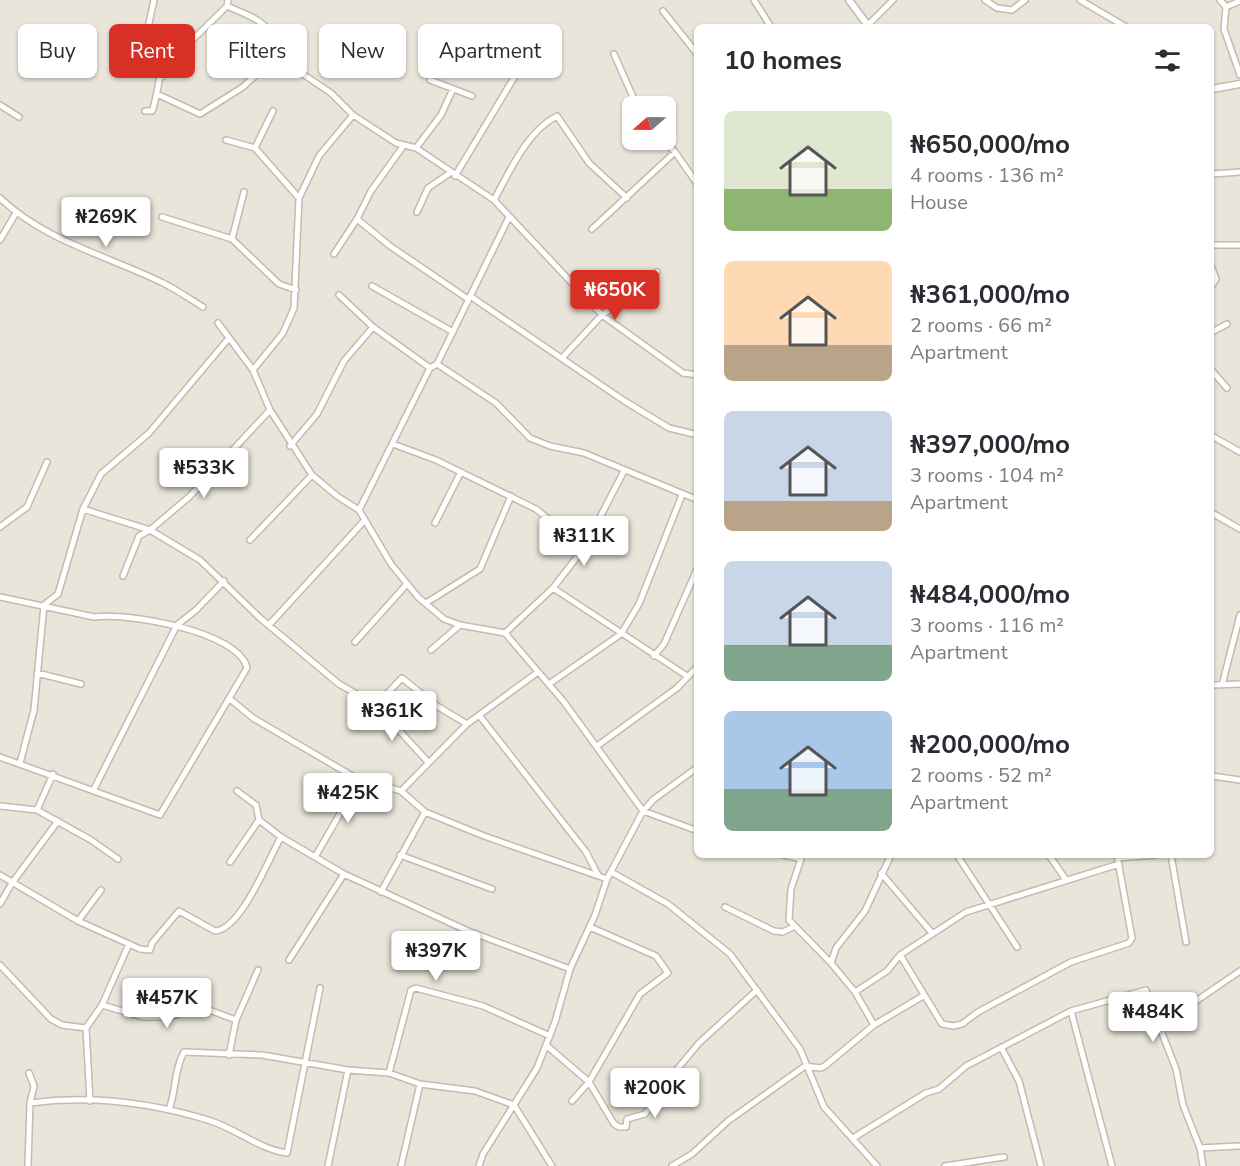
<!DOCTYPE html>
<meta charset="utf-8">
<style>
body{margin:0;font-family:"Nunito Sans",sans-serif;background:#f2f2f3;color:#2b2b33;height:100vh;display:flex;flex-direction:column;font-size:22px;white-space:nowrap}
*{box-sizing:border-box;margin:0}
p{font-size:20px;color:#7c7c81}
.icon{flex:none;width:33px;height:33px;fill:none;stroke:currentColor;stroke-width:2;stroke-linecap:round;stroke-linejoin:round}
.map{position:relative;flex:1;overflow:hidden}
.sheet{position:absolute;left:694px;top:24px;width:520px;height:834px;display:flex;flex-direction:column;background:#fff;border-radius:9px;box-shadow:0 2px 4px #0004}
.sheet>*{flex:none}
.guide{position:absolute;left:18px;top:24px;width:570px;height:54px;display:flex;gap:12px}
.needle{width:39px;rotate:250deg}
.buttons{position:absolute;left:622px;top:96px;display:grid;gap:12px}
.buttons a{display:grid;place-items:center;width:54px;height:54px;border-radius:9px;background:#fff;box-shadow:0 2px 4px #0004;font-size:30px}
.price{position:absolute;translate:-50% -51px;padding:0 14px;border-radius:6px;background:#fff;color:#222;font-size:20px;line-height:39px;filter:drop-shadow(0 2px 3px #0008)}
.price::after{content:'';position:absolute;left:50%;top:36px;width:18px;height:14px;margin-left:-9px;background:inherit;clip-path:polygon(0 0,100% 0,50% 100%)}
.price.on{background:#d93025;color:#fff}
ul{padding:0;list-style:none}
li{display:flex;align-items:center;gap:18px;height:150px;padding:0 30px}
li span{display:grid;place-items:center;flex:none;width:168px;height:120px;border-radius:9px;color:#555}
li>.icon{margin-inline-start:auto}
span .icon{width:72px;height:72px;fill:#fffc;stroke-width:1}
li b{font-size:26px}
h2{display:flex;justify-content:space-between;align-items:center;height:72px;padding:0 30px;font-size:26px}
.tag{padding:0 21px;border-radius:9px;background:#fff;box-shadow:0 2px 4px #0004;font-size:21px;line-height:54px}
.tag.on{background:#d93025;color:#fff}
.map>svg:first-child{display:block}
.residential{fill:#eae5da;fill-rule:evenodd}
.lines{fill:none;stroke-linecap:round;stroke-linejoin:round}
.minor-casing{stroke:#c2bbae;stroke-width:8}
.tertiary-casing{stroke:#c2bbae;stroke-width:9}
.minor{stroke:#fff;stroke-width:5}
.tertiary{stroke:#fff;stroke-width:6}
</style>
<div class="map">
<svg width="1240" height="1166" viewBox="0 0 1240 1166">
<rect width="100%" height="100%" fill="#f6f3ec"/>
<path class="residential" d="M0,0H1240V1166H0ZM698,27H1212V855H698ZM633,106H666V140H633Z"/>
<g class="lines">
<defs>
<path id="minor" d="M754,0L771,27
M985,0L997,8L1012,10L1025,0
M1080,0L1126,27
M1220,0L1226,7L1240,1
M227,6C256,19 273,21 276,56L331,93L353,115L396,143L416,148L494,200L602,315L683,373L698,375
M1226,7L1224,29L1240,75
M663,11L698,55
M868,25L893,0
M614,54L637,106
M162,77L169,63L227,6L228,0
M430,80L472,96
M157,94L200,114L243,87L276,56
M0,105L19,117
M145,111H152L153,109C159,84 168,56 146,37L154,0
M226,140L255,148L299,198
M662,140L675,152L698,185
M255,148L273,111
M416,148L441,115L453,89
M1212,174L1240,172
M455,176L515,76
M0,198C45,241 108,256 163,283C177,290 190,299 203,307
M494,200C510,171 527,131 557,116L589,163L627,198
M417,212L428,188L450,173
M162,217L232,239L279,284L296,290
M357,219L390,246L468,299
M592,229L675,152
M232,239L244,192
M0,240L16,213
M1212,245H1240
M334,254L357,219L371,191L404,145
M1212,268L1216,279L1212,285
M372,286L453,332
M339,295L373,327L430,368
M470,296L623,400L669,428L698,435
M218,323L253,370L270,410L312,475L337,496L359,510L391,564L418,597L444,619L460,625L505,633L564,702L643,811L698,831
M1212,332L1227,324
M562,358L602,315L626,299L657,272
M437,364L496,403L530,438L550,446L584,453L698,500
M253,370L283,333L294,308L299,198L319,156L353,115
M1212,371L1227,388
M1212,436L1240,452
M393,444L436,460L536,509L584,548
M290,446L317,414L344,361L373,327
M83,509L150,530L200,560L260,618L339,684L376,705L402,678L437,706L467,724
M359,510L430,368L437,364L509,217
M1212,513L1240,529
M435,523L461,472
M0,527L27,507L47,462
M250,540L312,475
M123,576L139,536L150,530L189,497L270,410
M553,588L687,676
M0,597L94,617C125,612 239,631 247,668L160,815L0,757
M426,603L480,569L511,496
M269,625L364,521
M505,633L553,588L584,548L624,471
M355,642L407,584
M431,650L460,625
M654,656L664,644L698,567
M37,673L81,684
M549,684L621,634L639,604L682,495
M1212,685L1240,684
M1222,685L1240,615
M230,699L253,718L354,777L401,791L425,812L484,836L607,879
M376,705L428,762
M479,715L586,852L598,875
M597,746L677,688L698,666
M20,763L34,710L44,605L58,594L83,509L101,474L149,433L229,338
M1212,776L1240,780
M94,789L177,625L196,610L224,581
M237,791L256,805L259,820L281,837L344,874L468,931L570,969
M401,791L467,724L538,672
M0,806L37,810L91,840L118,859
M37,810L53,774
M400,855L492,889
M784,855L801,859L791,889L789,920L831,963L855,992L874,1025
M957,855L1017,947
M1049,855L1066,880
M1171,855L1186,942
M315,857L360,779
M1118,858L1156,855
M230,862L259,820
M611,872L668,904L730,954L800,1049L824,1107L877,1166
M881,873L932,933
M0,875L78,921L140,949L150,950L152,943L179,911L215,931C241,930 269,858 281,837
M381,892L425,812
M0,904L12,883L58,821
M725,907L774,931L783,932L793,927
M78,921L101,890
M900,955L942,1024L953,1026L962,1024L978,1012L1071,962L1129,943L1132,938L1117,855
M289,960L344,874
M831,963L836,948L865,911L891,855
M0,965L51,1019L62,1025L86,1028
M855,992L887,971L900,955L966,912L1119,864
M102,1005L143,1017H171L196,1005L236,1020
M1071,1011L1112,1166
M546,1045L589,1082L614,1124L619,1127H626L627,1119L645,1114L674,1073L699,1043L757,990
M1002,1049L1019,1081L1041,1166
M229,1055L236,1020L258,970
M389,1073L411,990L416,988L483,1006L550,1036
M90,1101L86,1028L102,1005L129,944
M572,1101L589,1082L640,994L668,973L656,956L590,927
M30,1103C91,1095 153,1103 211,1121C238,1130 259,1149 287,1153L320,988
M169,1110C176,1091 174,1070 184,1052L262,1055L348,1070L389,1073L420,1084L475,1091L514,1105L552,1166
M853,1138L926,1093L939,1089L966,1066L1071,1011L1146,990L1158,1023
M1200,1148L1240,1146
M28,1166L30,1103L34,1086L29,1073
M328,1166L348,1070
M401,1166L420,1084
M479,1166L483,1154L537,1068L555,1022L570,969L595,915L607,879L643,811L654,799L698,767
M672,1166L692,1154L728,1121L805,1066L821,1068L826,1065L874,1025L923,996
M945,1166L1004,1157
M1203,1166L1200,1148L1183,1105L1176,1069L1158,1023L1174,1016L1240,971"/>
<path id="tertiary" d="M849,0L869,27
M1212,89L1240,84"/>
</defs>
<use href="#minor" class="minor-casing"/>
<use href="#tertiary" class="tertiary-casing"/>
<use href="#minor" class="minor"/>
<use href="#tertiary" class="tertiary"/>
</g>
</svg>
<div class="buttons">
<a><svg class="needle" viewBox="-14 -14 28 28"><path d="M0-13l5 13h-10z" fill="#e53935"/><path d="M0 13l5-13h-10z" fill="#7c7c81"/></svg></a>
</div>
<b class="price" style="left:106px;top:248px">₦269K</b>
<b class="price on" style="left:615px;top:321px">₦650K</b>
<b class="price" style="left:204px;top:499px">₦533K</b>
<b class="price" style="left:584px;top:567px">₦311K</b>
<b class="price" style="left:392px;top:742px">₦361K</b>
<b class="price" style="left:348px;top:824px">₦425K</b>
<b class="price" style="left:436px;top:982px">₦397K</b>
<b class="price" style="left:167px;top:1029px">₦457K</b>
<b class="price" style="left:1153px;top:1043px">₦484K</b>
<b class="price" style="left:655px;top:1119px">₦200K</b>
<div class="guide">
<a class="tag">Buy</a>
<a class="tag on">Rent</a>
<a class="tag">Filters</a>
<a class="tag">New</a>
<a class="tag">Apartment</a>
</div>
<section class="sheet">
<h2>10 homes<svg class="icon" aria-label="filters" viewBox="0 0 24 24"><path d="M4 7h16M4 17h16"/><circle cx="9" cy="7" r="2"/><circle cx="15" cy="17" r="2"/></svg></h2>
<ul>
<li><span style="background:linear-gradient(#dfe7d0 65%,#8fb573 0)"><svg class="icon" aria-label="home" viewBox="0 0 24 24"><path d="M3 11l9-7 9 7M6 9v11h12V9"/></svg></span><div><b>₦650,000/mo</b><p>4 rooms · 136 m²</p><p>House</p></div></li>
<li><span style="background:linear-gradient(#ffd9b3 70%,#b9a48a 0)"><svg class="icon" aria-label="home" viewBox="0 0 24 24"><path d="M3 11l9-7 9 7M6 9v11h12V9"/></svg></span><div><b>₦361,000/mo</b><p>2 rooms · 66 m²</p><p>Apartment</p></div></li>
<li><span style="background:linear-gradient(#c9d6e8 75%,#b9a48a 0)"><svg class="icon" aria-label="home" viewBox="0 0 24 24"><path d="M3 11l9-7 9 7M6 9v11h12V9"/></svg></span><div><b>₦397,000/mo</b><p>3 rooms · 104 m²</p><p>Apartment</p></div></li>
<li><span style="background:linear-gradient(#c9d6e8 70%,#7fa58c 0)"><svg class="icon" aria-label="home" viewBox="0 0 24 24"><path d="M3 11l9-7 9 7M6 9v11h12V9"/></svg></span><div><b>₦484,000/mo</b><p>3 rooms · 116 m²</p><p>Apartment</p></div></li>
<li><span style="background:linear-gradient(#a9c7e8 65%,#7fa58c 0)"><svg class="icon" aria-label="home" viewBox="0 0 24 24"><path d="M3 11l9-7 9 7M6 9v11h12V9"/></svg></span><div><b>₦200,000/mo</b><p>2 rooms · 52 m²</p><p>Apartment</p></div></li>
</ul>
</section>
</div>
